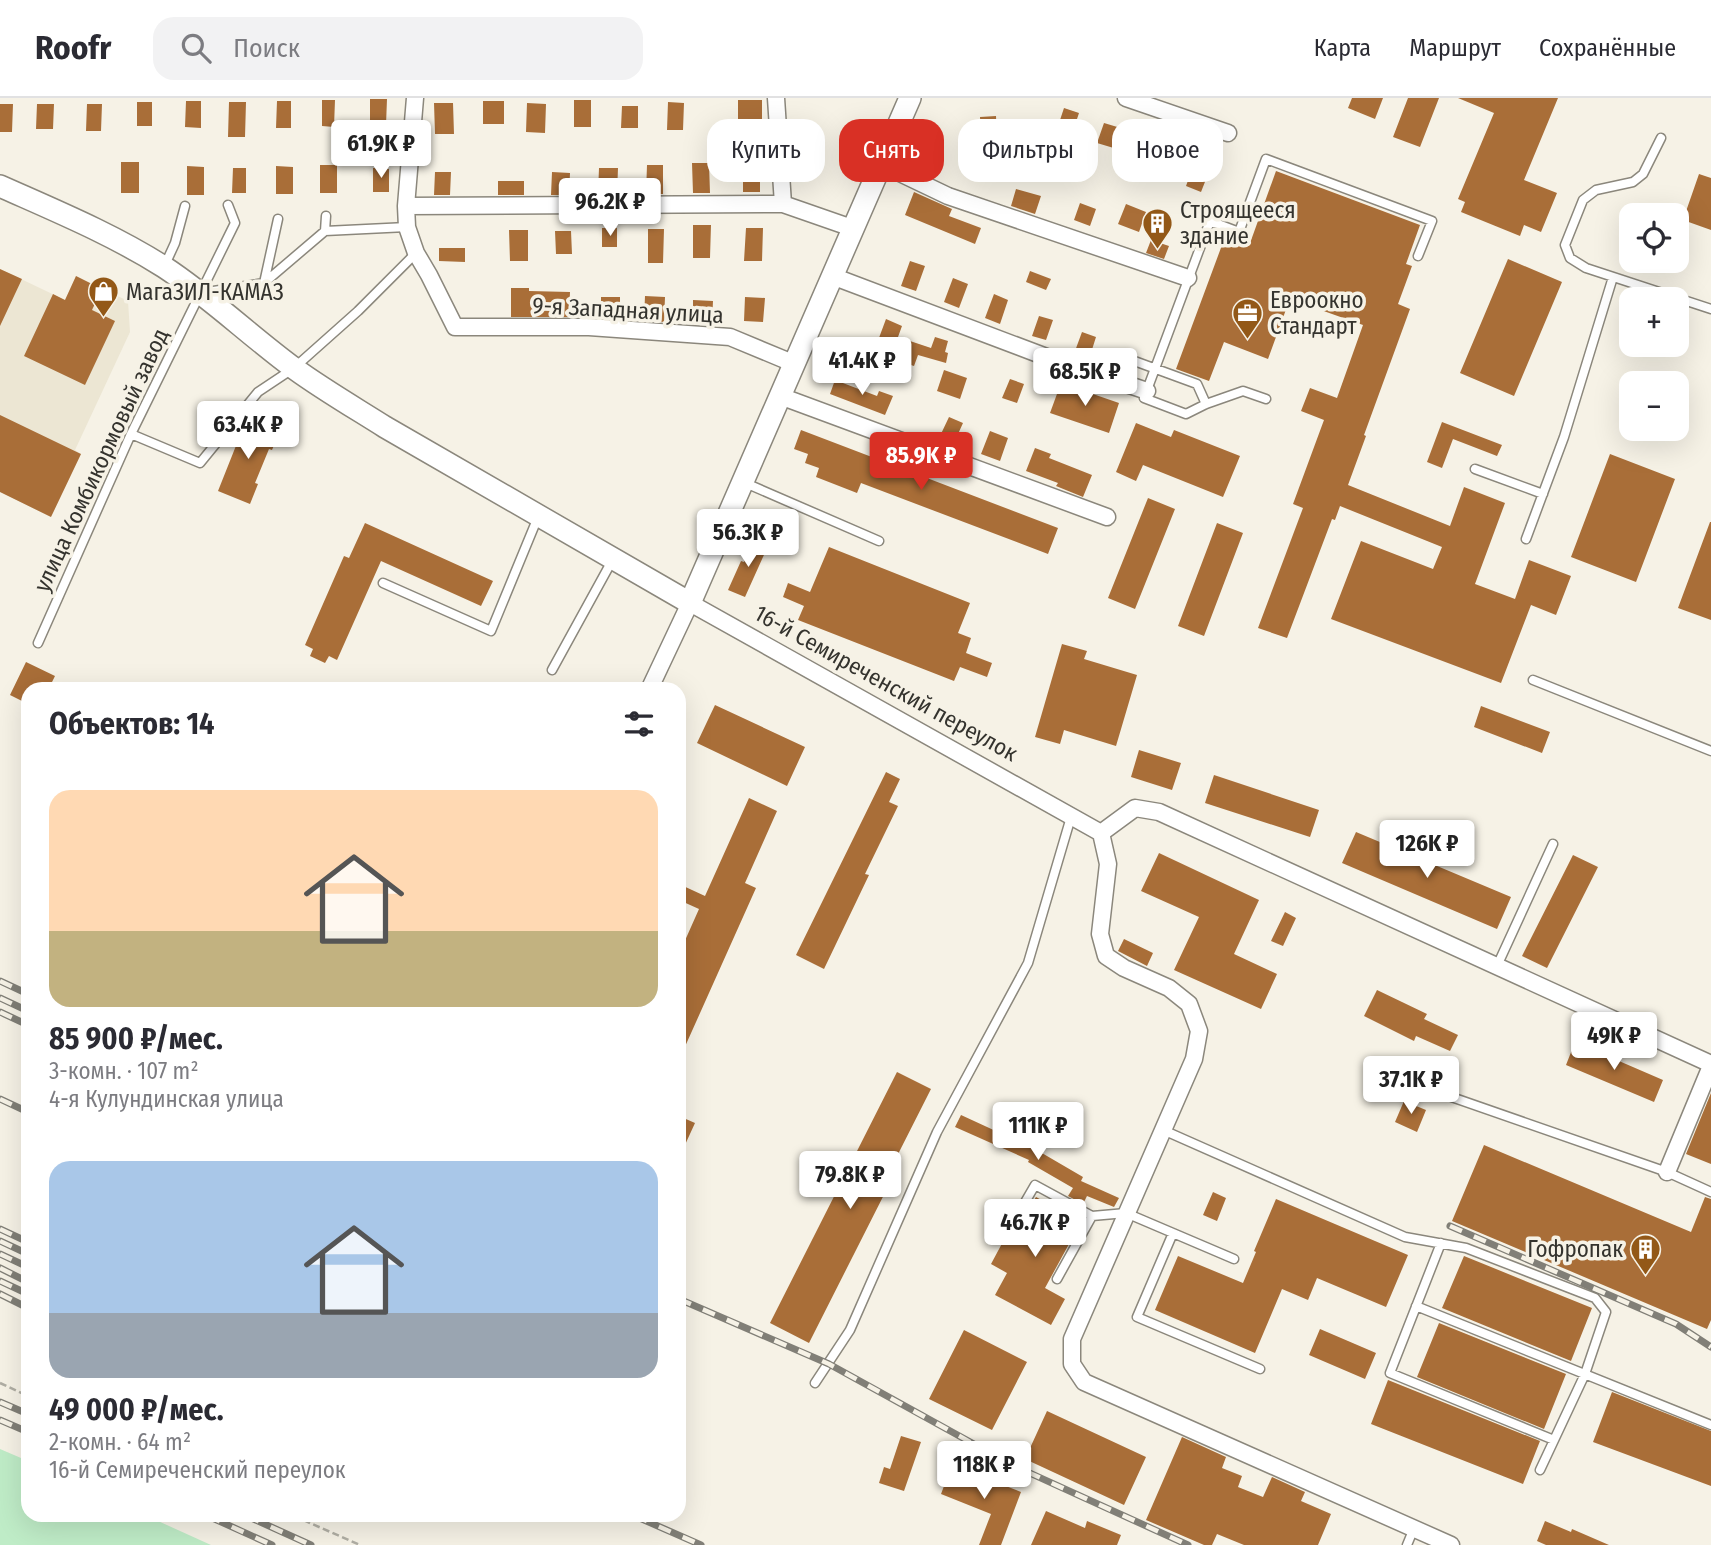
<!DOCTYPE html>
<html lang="ru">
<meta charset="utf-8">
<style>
body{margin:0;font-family:"Fira Sans Condensed",sans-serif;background:#f2f2f3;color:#2b2b33;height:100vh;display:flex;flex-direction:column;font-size:26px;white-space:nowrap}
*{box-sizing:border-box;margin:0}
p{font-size:23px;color:#7c7c81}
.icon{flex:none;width:38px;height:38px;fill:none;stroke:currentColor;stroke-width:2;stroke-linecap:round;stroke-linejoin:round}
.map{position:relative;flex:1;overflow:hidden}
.drawer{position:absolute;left:21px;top:584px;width:665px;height:840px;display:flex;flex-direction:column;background:#fff;border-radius:21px;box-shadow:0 7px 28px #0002}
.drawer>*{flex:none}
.banner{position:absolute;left:707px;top:21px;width:665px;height:63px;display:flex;gap:14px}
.controls{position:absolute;left:1619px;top:105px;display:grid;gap:14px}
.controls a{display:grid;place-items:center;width:70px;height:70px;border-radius:14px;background:#fff;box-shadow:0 7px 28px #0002;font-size:35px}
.price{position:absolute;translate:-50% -60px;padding:0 16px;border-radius:7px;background:#fff;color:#222;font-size:23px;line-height:46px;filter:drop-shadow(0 2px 4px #0008)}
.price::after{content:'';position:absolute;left:50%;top:42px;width:21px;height:16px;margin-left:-10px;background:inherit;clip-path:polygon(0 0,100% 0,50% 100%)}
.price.active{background:#d93025;color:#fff}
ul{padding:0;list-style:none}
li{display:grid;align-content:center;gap:14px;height:371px;padding:0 28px}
li span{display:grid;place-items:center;height:217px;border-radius:21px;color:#555}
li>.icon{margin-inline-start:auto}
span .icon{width:126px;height:126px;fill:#fffc;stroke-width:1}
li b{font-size:30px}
h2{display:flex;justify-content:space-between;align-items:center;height:84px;padding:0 28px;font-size:30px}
.chip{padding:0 24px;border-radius:21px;background:#fff;box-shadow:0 7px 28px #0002;font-size:24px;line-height:63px}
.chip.active{background:#d93025;color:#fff}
header{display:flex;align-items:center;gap:42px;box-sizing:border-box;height:98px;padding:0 35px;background:#fff;border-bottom:2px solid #e1e1e2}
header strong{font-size:33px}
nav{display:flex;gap:38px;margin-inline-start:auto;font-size:24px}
.search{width:490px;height:63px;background:#f2f2f3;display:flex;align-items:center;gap:18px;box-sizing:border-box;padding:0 24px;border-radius:21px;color:#7c7c81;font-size:26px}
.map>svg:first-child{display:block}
.built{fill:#ece6d3}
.green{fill:#bfecc7}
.building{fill:#a96e38}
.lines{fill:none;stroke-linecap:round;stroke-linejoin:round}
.lane-casing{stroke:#8b877c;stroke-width:11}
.street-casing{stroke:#8b877c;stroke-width:19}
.secondary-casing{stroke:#8b877c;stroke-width:24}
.path{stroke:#b0aea4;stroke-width:2.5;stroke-dasharray:7 3.5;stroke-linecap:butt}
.lane{stroke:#fff;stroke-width:8}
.street{stroke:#fff;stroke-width:16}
.secondary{stroke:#fff;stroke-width:21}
.rail-casing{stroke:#817f77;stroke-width:7}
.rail{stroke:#f6f2e6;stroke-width:4.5;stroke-dasharray:13;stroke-linecap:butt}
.labels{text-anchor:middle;stroke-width:7;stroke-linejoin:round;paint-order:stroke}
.poi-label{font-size:23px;fill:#34332e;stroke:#f6f2e6;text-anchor:start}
.street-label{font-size:23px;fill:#34332e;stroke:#f6f2e6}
</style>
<header>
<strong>Roofr</strong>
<div class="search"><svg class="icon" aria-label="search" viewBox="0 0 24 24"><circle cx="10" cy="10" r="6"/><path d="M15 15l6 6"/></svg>Поиск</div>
<nav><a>Карта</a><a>Маршрут</a><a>Сохранённые</a></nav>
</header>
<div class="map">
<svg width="1711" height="1447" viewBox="0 0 1711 1447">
<rect width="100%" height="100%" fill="#f6f2e6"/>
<path class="built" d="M0,171L65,202L76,178L128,203L130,234L75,352L81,356L51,419L0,394Z"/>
<path class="green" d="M0,1351L28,1363V1418H147L211,1447H0Z"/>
<path class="building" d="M1352,0H1383L1375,21L1348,10Z
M1408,0H1439L1420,49L1393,39Z
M1458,0H1558L1524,82L1557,95L1541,134L1524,127L1520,138L1461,114L1465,104L1458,101L1494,15Z
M370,1H387L386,27L370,26Z
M322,2H335L334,29L322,28Z
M574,2H591V29H574Z
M738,2H762V28H738Z
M186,3H201V30L185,29Z
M277,3H291V30H276Z
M483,3H504V26H483Z
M137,4H152V28H137Z
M229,4H246L245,39H228Z
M668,4L684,5L683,32H667Z
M434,5H453L454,36H435Z
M527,5L546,6L545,35L526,34Z
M0,6H13L12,34H0Z
M37,6H54L53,31H36Z
M87,6H102L101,33H86Z
M622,8H638V30H621Z
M1064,10L1079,15L1072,36L1057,31Z
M996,18L997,41L981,42L980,19Z
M1104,25L1124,31L1117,51L1097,45Z
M1154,40L1171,46L1161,76L1144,71Z
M1198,55L1214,61L1201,94L1186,88Z
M121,64H139V95H121Z
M692,65H709L710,95H693Z
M320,67H337V95H320Z
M647,67H663V96H646Z
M187,68L204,69V97H187Z
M276,68L293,69V96H276Z
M233,70H246V95H232Z
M373,70L389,71V94H373Z
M599,70H618L617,96H598Z
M743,71H760V94H743Z
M1276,73L1420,127L1406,166L1412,168L1398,206L1410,211L1364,337L1366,338L1348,387L1450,428L1464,389L1505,405L1475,486L1515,501L1529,462L1571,478L1556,517L1531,507L1501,585L1331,521L1361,443L1433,471L1442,449L1340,408L1335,422L1332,421L1287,540L1258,530L1303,410L1293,406L1324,322L1301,313L1310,290L1337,300L1363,227L1318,211L1320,205L1292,195L1268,261L1224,244L1209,283L1176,271L1225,139L1249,148Z
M435,74H451L450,97H434Z
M552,74L570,75L569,97H551Z
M1699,76L1711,80V132L1683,122Z
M498,83H524V97H498Z
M1016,91L1041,98L1035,116L1011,108Z
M914,94L952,111L949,118L981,130L975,146L905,117Z
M1080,105L1096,111L1090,128L1074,122Z
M1126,106L1146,114L1139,134L1118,126Z
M693,127H711L710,160H693Z
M602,130H617V149H602Z
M746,130H763L762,163H744Z
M648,131H664L663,165H648Z
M509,132H528V163H510Z
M555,133H571L572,156H556Z
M1151,142L1169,148L1164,161L1146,155Z
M439,150H465V164L439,163Z
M1508,161L1562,184L1514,298L1460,275Z
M910,163L925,168L916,193L901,188Z
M0,171L22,181L0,228Z
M1030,173L1051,181L1046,192L1026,184Z
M76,178L102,191L92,212L115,223L85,287L24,258L53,196L65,202Z
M953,180L968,186L959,210L944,204Z
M511,190H529V193L570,194L569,219H511Z
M994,196L1008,202L1000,226L985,220Z
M645,198L665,199L664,224L644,222Z
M601,199H620V221L601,219Z
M745,199L765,200L763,224L744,223Z
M693,202L713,203L712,224L693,223Z
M1039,218L1053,222L1046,242L1032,238Z
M886,221L902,228L898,239L931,250L935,239L948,243L945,254L948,255L946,265L918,257L914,268L889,260V262L873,256Z
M1082,234L1096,239L1090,258L1075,253Z
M944,272L967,280L960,301L937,293Z
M1010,281L1024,286L1017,305L1002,300Z
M835,282L877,298L879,293L893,298L885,317L830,296Z
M1061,285L1119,305L1109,335L1050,315Z
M0,317L81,356L51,419L0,394Z
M949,319L963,325L954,345L940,338Z
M247,320L280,333L272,352L269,351L255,385L258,386L250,406L218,393Z
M1442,324L1502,347L1497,358L1453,341L1442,370L1427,364Z
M1136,325L1171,339L1174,332L1240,358L1223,399L1143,367L1136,383L1116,374Z
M801,332L1058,430L1048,456L861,385L857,395L816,379L819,370L805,365L808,356L794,351Z
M990,333L1008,340L1000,363L981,356Z
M1035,350L1051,356L1049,360L1092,377L1083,399L1056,388L1058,385L1026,373Z
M1610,356L1675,381L1636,484L1571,459Z
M1148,400L1175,411L1135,511L1108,500Z
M1710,424H1711V522L1678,510Z
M365,425L493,483L481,508L381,463L337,562L329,558L325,565L310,558L313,551L305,547L344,458L349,460Z
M1217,425L1243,435L1204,538L1178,528Z
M753,442L768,448L745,499L728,492L741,463L744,464Z
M829,449L970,505L958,535L971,540L966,555L992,565L987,579L960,569L954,583L798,522L804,508L783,499L788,485L810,494Z
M1062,546L1087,553L1084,561L1137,577L1116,648L1064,632L1060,646L1035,639Z
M26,564L55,578L48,592H28V606L10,597Z
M715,607L805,649L787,688L697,645Z
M1481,608L1550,634L1542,655L1474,629Z
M1139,652L1181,665L1172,692L1131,679Z
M886,674L900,681L889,704L898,708L865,776L869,777L824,871L796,857Z
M1214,677L1319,712L1310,739L1205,705Z
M749,700L777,713L745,785L756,790L679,962V856L699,811L679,802V786L705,798Z
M1356,734L1511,799L1497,831L1342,765Z
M1159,755L1259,802L1234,856L1277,876L1261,911L1174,872L1199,819L1141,793Z
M1573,757L1598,769L1547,870L1522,858Z
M1285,814L1296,820L1283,848L1271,843Z
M1124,841L1153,855L1147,868L1118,853Z
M1377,892L1427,916L1424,921L1458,937L1450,953L1416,938L1414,943L1364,918Z
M1575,944L1663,982L1654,1004L1566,967Z
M897,974L931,991L892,1068L897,1071L809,1245L770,1225Z
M1711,995V1066L1686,1056Z
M1404,1003L1426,1012L1417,1034L1395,1024Z
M961,1017L1035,1051L1083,1079L1081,1083L1119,1100L1114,1109L1087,1098L1083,1106L1068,1098L1073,1090L1028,1064L1029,1062L955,1029Z
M679,1018L695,1025L679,1060Z
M1484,1047L1691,1134L1705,1099L1711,1101V1222L1707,1231L1452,1123Z
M1213,1094L1226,1100L1217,1123L1203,1117Z
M1036,1099L1060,1112L1062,1109L1077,1117L1075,1121L1081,1124L1045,1190L1065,1201L1051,1227L995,1197L1007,1175L991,1166L1006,1138L1009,1140L1024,1112L1029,1110Z
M1276,1101L1408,1157L1386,1209L1317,1180L1308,1202L1282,1191L1255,1255L1155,1212L1178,1158L1243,1185L1256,1154L1254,1153Z
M1464,1158L1592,1210L1571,1263L1442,1210Z
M1439,1225L1566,1276L1544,1331L1417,1279Z
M1320,1231L1376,1255L1365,1281L1309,1257Z
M964,1232L1027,1264L992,1332L929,1301Z
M1388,1282L1540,1343L1523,1386L1371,1326Z
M1612,1294L1711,1333V1388L1593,1344Z
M1047,1313L1146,1359L1124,1407L1025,1361Z
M901,1338L921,1344L904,1393L879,1385L884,1369L890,1371Z
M1182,1339L1226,1359L1222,1370L1242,1378L1238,1389L1263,1399L1272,1379L1305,1394L1301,1403L1331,1416L1318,1447H1244L1217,1436L1212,1447H1204L1146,1422Z
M952,1367L1021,1394L1001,1447H979L991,1416L941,1396Z
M1046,1413L1085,1430L1087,1423L1121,1437L1117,1447H1031Z
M1545,1423L1571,1434L1572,1431L1609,1447H1546L1537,1443Z"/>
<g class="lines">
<defs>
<path id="lane" d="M1661,40L1643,76L1633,84L1596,92L1583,102L1565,147L1570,160L1586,170L1711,211
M325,133L407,129
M164,169L175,145L185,108
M264,185L278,121
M207,194L264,185L325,133L326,118
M1110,280L1118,257L1197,286L1206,306
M1266,301L1243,293L1206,306L1186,316L1144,300L1210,123L1239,134L1266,61L1432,123L1418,158
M131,336L200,365L258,294L294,270L358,213L416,155
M1475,371L1543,396
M743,384L879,443
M1526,441L1564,339L1613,179
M383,485L491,533L538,419
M38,545L131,336L235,125L228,107
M552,572L613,461
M1533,582L1711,653
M1497,868L1553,746
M1394,979L1667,1074L1711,1094
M1163,1032L1405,1139L1466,1150L1595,1200L1606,1214L1585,1276L1540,1372
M1024,1106L1035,1087L1092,1118L1057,1181
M1092,1118L1126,1115L1234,1161
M1173,1135L1137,1219L1260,1271
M1441,1145L1390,1275L1554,1342
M1416,1208L1711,1327
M815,1285L850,1232L937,1034L1028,865L1071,719
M1407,1447L1414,1430"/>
<path id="street" d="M415,0L406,108L407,129L416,155L429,177L455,229H589L730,239L795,266
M776,0L783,106
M1126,0L1228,35
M881,66L948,98L1188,180
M406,108L783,106L852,130
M832,178L1049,260L1147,293
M780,298L1107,419
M649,592L690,505L1101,735L1135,710L1159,714L1711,966
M1101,735L1108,766L1100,836L1106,858L1124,870L1169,890L1189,906L1199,933L1194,961L1072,1241V1266L1084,1284L1451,1447
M1667,1074L1711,968"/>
<path id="secondary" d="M0,88C56,113 112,136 164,169C210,199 250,238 295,271C324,292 355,310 385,329L690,505L910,0"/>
</defs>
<use href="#lane" class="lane-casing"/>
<use href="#street" class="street-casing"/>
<use href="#secondary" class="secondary-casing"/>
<path class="path" d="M0,1285L28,1298
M294,1418L360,1447"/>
<use href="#lane" class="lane"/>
<use href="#street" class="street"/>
<use href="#secondary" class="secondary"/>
<defs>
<path id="rail" d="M0,883L28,896
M0,900L28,913
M0,914L28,927
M0,1001L28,1014
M1450,1128L1676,1226L1711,1249
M0,1131L28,1144
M0,1143L28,1156
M0,1156L28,1169
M0,1170L28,1184
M0,1183L28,1196
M0,1196L28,1210
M679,1201L829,1266L1010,1366L1188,1447
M0,1304L28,1316
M0,1322L28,1334
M208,1418L272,1447
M247,1418L311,1447
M635,1418L701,1447"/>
</defs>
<use href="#rail" class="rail-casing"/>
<use href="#rail" class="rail"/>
</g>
<defs>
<symbol id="building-pin" viewBox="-11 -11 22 30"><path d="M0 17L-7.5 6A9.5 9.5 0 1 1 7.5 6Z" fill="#935817" stroke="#f6f2e6"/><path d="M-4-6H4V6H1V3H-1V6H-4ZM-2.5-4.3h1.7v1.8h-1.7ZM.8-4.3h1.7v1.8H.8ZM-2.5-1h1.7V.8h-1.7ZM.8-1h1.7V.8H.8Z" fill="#fff"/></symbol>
<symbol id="shop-pin" viewBox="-11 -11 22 30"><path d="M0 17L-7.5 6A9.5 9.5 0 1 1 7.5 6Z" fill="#935817" stroke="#f6f2e6"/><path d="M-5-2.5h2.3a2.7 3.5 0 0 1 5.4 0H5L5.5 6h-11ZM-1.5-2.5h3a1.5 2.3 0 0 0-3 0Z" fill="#fff"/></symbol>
<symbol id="office-pin" viewBox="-11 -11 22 30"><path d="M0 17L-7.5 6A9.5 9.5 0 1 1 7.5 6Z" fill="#935817" stroke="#f6f2e6"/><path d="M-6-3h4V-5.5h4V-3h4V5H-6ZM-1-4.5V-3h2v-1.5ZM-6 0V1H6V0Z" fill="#fff"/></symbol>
</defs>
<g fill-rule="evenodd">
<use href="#building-pin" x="1140" y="108" width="35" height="47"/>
<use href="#shop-pin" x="86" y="176" width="35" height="47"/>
<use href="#office-pin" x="1230" y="198" width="35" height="47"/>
<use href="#building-pin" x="1628" y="1134" width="35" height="47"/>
</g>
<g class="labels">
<g class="poi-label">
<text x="1180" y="120">Строящееся<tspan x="1180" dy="26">здание</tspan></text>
<text x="126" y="202">МагаЗИЛ-КАМАЗ</text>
<text x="1270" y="210">Евроокно<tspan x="1270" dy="26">Стандарт</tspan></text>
<text x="1623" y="1159" text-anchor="end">Гофропак</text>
</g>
<g class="street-label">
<text transform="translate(628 212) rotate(3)" y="8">9-я Западная улица</text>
<text transform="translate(101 362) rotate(-65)" y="8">улица Комбикормовый завод</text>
<text transform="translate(886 585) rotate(29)" y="8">16-й Семиреченский переулок</text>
</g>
</g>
</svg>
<div class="controls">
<a><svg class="icon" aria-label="locate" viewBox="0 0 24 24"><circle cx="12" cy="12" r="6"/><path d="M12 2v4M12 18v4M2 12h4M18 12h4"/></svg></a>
<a>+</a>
<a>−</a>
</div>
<b class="price" style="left:381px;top:82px">61.9K ₽</b>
<b class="price" style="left:610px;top:140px">96.2K ₽</b>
<b class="price" style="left:862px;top:299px">41.4K ₽</b>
<b class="price" style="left:1085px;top:310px">68.5K ₽</b>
<b class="price" style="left:248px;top:363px">63.4K ₽</b>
<b class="price active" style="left:921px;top:394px">85.9K ₽</b>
<b class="price" style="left:748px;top:471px">56.3K ₽</b>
<b class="price" style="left:1427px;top:782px">126K ₽</b>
<b class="price" style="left:1614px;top:974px">49K ₽</b>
<b class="price" style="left:1411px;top:1018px">37.1K ₽</b>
<b class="price" style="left:1038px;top:1064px">111K ₽</b>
<b class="price" style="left:850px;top:1113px">79.8K ₽</b>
<b class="price" style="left:1035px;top:1161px">46.7K ₽</b>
<b class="price" style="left:984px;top:1403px">118K ₽</b>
<div class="banner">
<a class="chip">Купить</a>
<a class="chip active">Снять</a>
<a class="chip">Фильтры</a>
<a class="chip">Новое</a>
</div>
<section class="drawer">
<h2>Объектов: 14<svg class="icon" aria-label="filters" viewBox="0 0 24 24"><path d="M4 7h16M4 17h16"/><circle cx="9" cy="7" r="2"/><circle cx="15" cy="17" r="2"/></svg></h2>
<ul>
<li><span style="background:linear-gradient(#ffd9b3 65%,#c2b280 0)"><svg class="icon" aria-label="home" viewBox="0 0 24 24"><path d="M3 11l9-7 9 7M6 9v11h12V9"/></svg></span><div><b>85 900 ₽/мес.</b><p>3-комн. · 107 m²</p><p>4-я Кулундинская улица</p></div></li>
<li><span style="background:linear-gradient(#a9c7e8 70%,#9aa5b1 0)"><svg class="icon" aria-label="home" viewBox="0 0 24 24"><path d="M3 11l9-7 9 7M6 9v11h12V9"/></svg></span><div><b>49 000 ₽/мес.</b><p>2-комн. · 64 m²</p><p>16-й Семиреченский переулок</p></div></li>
</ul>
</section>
</div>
